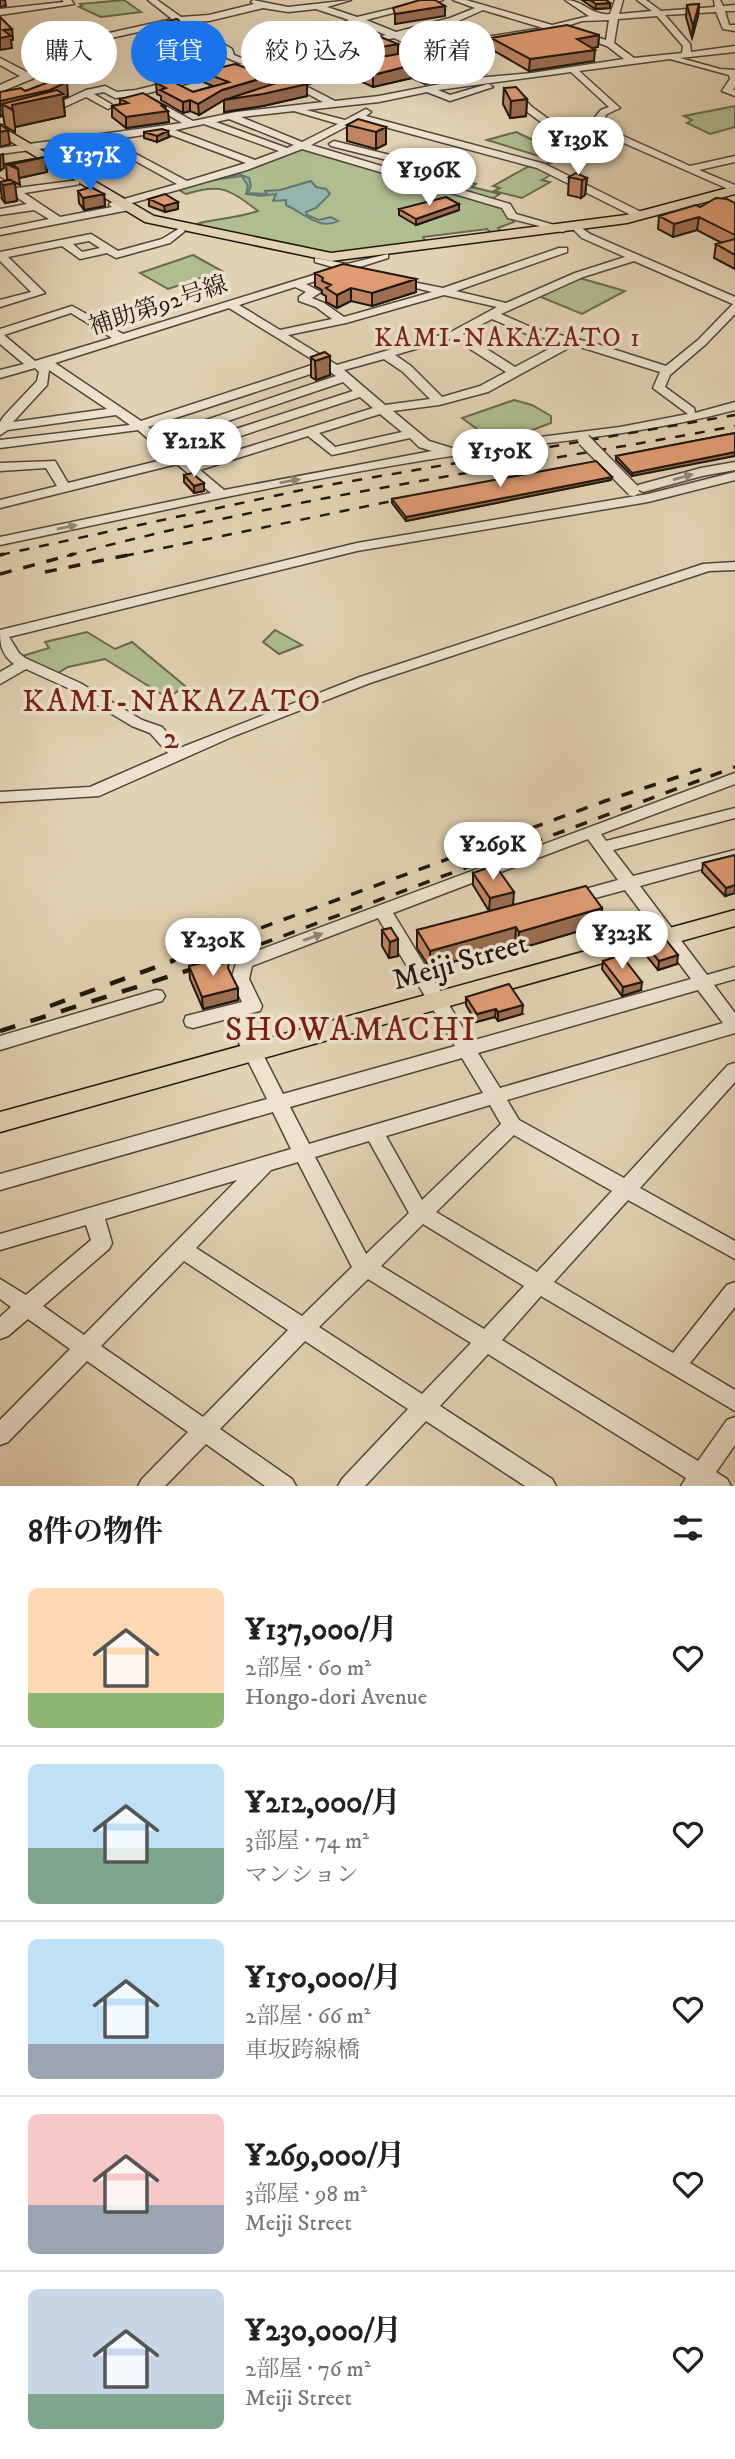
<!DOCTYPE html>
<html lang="ja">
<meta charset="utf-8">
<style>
body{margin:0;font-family:"IM FELL DW Pica","Noto Serif JP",serif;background:#f6f6f6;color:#202124;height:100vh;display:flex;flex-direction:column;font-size:26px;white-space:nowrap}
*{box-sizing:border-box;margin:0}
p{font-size:23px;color:#757577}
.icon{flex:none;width:38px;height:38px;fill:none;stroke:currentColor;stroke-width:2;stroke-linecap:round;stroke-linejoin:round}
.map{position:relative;height:1486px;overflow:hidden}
.drawer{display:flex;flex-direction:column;background:#fff;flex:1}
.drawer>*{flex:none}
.hud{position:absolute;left:21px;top:21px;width:693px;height:63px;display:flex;gap:14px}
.price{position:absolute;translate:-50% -60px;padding:0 16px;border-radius:24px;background:#fff;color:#222;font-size:23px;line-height:46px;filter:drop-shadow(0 2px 4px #0008)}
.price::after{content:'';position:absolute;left:50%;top:42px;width:21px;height:16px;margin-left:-10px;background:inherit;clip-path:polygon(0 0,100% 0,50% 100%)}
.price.current{background:#1a73e8;color:#fff}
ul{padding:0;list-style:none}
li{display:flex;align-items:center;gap:21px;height:175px;padding:0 28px}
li+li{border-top:2px solid #e0e0e0}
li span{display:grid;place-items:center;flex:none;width:196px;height:140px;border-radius:10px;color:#555}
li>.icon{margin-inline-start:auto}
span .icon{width:84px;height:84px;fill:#fffc;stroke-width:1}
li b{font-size:30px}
h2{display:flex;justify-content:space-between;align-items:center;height:84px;padding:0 28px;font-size:30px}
.tag{padding:0 24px;border-radius:32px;background:#fff;box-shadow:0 7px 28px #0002;font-size:24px;line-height:63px}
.tag.current{background:#1a73e8;color:#fff}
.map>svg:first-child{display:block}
.green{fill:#afbd91;stroke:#686a4e;stroke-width:2}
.water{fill:#95b7b0;stroke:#66776e;stroke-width:2}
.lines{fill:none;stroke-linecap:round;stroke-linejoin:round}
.minor-casing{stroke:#514636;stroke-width:3}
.major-casing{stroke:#20170c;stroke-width:3}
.minor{fill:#ede2ce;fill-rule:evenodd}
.major{fill:#e3d2b4;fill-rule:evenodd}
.rail-far2{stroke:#20170c;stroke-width:2.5;stroke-dasharray:10 10;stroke-linecap:butt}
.rail-far1{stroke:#20170c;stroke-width:3.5;stroke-dasharray:12 12;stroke-linecap:butt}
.rail{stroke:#20170c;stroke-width:4.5;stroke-dasharray:16 16;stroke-linecap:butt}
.minor-bridge-casing{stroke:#514636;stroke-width:15;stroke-linecap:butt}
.minor-bridge{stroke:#ede2ce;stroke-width:12}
.wall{fill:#c08664;stroke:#20170c;stroke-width:2}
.shaded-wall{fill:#9c6d51;stroke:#20170c;stroke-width:2}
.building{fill:#df9c74;stroke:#20170c;stroke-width:2}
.oneway{fill:#918777}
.labels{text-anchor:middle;stroke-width:7;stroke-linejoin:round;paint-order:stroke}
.far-street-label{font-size:24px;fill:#20170c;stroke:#ede2ce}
.far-neighbourhood-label{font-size:26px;letter-spacing:2px;fill:#7a1f14;stroke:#ede2ce}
.street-label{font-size:30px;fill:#20170c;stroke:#ede2ce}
.neighbourhood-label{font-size:32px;letter-spacing:2px;fill:#7a1f14;stroke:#ede2ce}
.quarter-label{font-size:33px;letter-spacing:2px;fill:#7a1f14;stroke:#ede2ce}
</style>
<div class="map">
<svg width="735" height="1486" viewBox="0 0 735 1486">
<rect width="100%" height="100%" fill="#e3d2b4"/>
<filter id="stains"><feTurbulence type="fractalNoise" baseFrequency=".00286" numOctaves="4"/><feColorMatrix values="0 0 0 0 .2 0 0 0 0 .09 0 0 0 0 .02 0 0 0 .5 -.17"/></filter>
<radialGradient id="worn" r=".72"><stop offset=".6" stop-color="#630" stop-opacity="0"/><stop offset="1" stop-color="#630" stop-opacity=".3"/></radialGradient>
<path class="green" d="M124,0L141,12L101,17L79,7L82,6L80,4Z
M735,106V127L710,134L687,123L692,120L684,116Z
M516,132L569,157L545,165L552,160L487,140Z
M303,146L504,207L514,222L498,228L502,233L492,234L487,229L423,237L426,242L334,254L192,225C215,218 235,219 258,211C229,189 221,183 186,194L179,190Z
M531,165L552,174L542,180L550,182L522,198L494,191L500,188L493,186Z
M439,170L464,175L458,179L476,184L472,187L500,194L490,200L420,179Z
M193,255L222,271L168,289L140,273Z
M576,277L625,291L582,314L536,295Z
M514,400L532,405L551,416V423L508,439L492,440L462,418Z
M275,630L302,645L279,654L263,642Z
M87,632L115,649L132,642L185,686L168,698L105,659L68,667L56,674L19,657L49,648L45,642Z"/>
<path class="water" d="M239,174L249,178L251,186L248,193L267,194L265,191L280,190L311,181L316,187L326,189L330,194L316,208L306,212L307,215L319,220L331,217L338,221C320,231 302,212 286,205V200L273,201L276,194L261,196L246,194L248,186L242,176L214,180Z"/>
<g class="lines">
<defs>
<path id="minor" d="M62,0H71L74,4L0,15V9L64,2Z
M148,0H157L181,17L209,15L254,4L251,2L253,0L288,7L351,0L327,7L357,17L429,0H443L366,20L396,32L450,18L475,8L453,0H466L552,25L589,16L565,0C583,0 592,16 610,14L615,0H623L619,14L652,11L637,0H646L661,11L715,7L714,0H720L723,6L735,5V11H725L729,25H735V31L723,29L716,12L665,15L690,44L691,52L735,46V52L680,58L720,69L735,70V86L733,90H735V96L722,91L730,79L729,75L670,59L579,71L620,108L607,114L599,125L690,166L735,156V162L699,170L735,185V192L592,129L553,131L526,111L508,92L516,90L532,107L558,126L590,123L601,110L609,107L571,72L438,90L450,95L488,84L493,87L450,101L427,92L379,102L306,110L345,120L366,109L371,112L366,116L545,164L645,214V218H637L537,168L359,120L311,145L510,204L516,214L568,229L563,232L508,218L502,208L302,149L247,170L125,205L130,208L129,210L0,235V229L49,219L34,210L0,215V209L27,204L13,195L0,197V191L6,190L0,186V178L17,188L79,180V184L75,185L24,193L60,217L112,207L109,205L110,203L177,184L130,158L107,140L0,154V148L182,123L146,102V98L149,97L193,121L236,112L323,102L295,87L282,89V85L287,84L250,68L136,96L115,98L104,92L94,94L111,104L113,106L108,109L86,97L58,110L0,124V118L52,106L86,90L105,86L117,92L136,90L242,64L227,58L225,52L205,41L159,51V47L198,37L178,23L80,45V56L73,68L49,69L32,79L0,92V85L20,76L0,65V58L27,72L47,63H67L72,56L73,41L172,19ZM263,8L288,12L316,9L349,20L300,42L248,54V58L309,45L350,53V49L316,41L357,23L386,35L361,41V45L394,38L425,53L405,57V61L433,57L466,79L379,96L335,101L304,85L368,68V64L297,81L234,55L232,49L187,22L209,21ZM483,10L543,28L461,41L435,51L403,35L456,22ZM657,16L683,46L682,53L634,58L614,43L618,19ZM609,20L606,40L577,31L573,34L607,46L624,59L532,73L476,78L442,55L463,46L539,35L582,21ZM294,111L338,124L302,142L241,117ZM229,119L294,145L287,148L216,122ZM204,124L279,151L255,160L175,130ZM163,132L246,163L187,181L136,154L117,139Z
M334,141L390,155L392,157L387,160L331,146L329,144Z
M576,224L590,234L735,297V314L706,344L670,375L665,387L694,408L695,413L735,402V410C634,437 530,443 426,460C283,483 142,515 0,545V537L211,493L177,464L0,508V500L57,486L46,468L0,471V463L55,461L68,483L170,458L138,430L0,448V440L130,425L116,415L8,430L0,435V422L4,416L37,381L39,372L35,368L0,378V370L24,364L0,344V329L72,306L123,334L336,268L315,262V258L347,264L388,254V258L306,284L321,292L312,298L324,303L344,317L432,292L392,282V278L443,288L559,248H567V252L456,291L506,303L575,273L625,257L582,238L571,227ZM634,261L733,304L698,340L666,366L597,344L535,329L501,314L583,277ZM295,287L306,292L299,297V301L316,307L332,319L280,330L239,305ZM444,295L497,307L451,332L337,365L288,335L346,323ZM229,308L318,363L141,421L55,363ZM71,313L112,338L35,361L4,335ZM492,319L527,334L562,342L515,367L463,334ZM453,338L506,372L480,386L442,397L411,366L395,355ZM574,345L660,372L653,388L688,414L620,427L452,448L429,441L393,411L439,405L488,392ZM384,359L403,372L430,399L385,405L344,370ZM326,369L336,376L159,436L148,427ZM49,370L107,409L13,422L47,385ZM343,382L353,391L174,449L166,442ZM360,397L373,408L193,464L182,455ZM380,414L402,432L335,447L319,433ZM308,436L332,455L410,438L419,447L432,451L224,490L200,470Z
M180,228L185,231L170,243L116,258L107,253L80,259L62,246L8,257L45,293L0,307V300L31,292L0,261V252L91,234L118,251L162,239ZM89,241L100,248L82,252L73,244Z
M735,462V470L702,476L643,492L636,488L638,485L701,468Z
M735,472V480L648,502L357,551L9,637L19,653L25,658L80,683L142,720L162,727L180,748L360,677L703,564L735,562V570L709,571L370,683L234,736L99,796L0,802V792L90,787L168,753L150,733L132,726L70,689L26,669L0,684V672L14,664C1,654 0,644 0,630L357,543L648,494Z
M735,773V784L601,834L606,841L735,808V818L613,850L633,876L735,850V860L640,886L707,975L735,967V979L714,985L735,1013V1033L507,1100L519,1120L624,1178L728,1065L735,1063V1082L640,1188L735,1241V1259L628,1200L554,1282L673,1353L727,1285L735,1282V1307L690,1363L735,1390V1411L541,1296L502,1340L698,1461L727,1420L735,1417V1445L716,1472L727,1479L731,1486H681L686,1478L488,1354L440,1406L552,1479L556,1486H525L426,1421L365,1486H338L342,1479L408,1409L305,1341L220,1429L292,1479L296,1486H265L206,1444L165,1486H138L142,1479L188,1432L87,1361L8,1442L0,1445V1420L70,1349L28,1319L8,1336L0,1339V1317L11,1307L0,1299V1279L26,1295L91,1240L86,1225L0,1250V1234L291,1149L273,1112L0,1190V1174L267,1099L227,1019L193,1028L186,1026L184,1021L186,1016L242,1002L231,979L238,958ZM588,839L618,880L567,894L564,898L567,902L573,904L625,890L691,979L471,1041L393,913ZM378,918L455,1046L283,1094L243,1015L260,1011L262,1006L249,979L252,966ZM698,990L723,1023L500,1088L478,1053ZM462,1058L483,1093L309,1144L290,1107ZM490,1105L501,1124L422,1200L386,1136ZM514,1135L612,1191L537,1272L436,1212ZM369,1141L409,1213L366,1254L315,1157ZM298,1162L352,1267L302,1316L196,1248L271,1170ZM237,1180L84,1335L43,1306L109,1249L112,1243L105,1219ZM423,1224L524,1286L484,1329L381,1266ZM184,1261L288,1330L203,1417L101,1346ZM368,1279L471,1343L422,1394L319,1327Z
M156,990L162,991L165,996L162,1001L0,1050V1036Z"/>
<path id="major" d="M0,126L154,216L331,253L626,215L735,186V194L627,223L331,261L145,222L0,135Z
M735,910V926L0,1132V1112Z"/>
</defs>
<use href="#minor" class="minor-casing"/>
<use href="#major" class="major-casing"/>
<use href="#minor" class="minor"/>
<use href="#major" class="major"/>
<path class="rail-far2" d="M0,555L311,488L735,415
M67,556C286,497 512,468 735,426
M124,556L412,497"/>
<path class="rail-far1" d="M0,555L4,554
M45,572L133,554
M0,574L74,554
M171,961L605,801L708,767
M216,961L735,767"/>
<path class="rail" d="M50,1006L175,960
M0,1031L220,960"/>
<defs>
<path id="minor-bridge" d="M584,440L633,490"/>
</defs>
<use href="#minor-bridge" class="minor-bridge-casing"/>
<use href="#minor-bridge" class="minor-bridge"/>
</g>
<path class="wall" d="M582,0H606L610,3V8L595,9Z
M699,4L698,16L692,38L686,17L687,5Z
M177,19L190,36L183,38L164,29V22Z
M599,35L598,47L592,48L594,61L529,71L491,49V38Z
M398,44V54L459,78L425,84L412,78L373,87L347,75V65L297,78L307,96L263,106L224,112V100L199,115L190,111L183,113L161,100V96L157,94L156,83L193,92L213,86L203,82L202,72L269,86L295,77L290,75V64Z
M446,46L475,54V56L487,65L486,74L477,75L446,55Z
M254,47L270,54V67L255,60Z
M178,54V60L147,69L135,63V57Z
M504,88L527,99L526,116L510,118L503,104Z
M25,91L68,96L63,98L65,116L15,127V132L5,126L3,115L0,116V92Z
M120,99L165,106L169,122L126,128L112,117V106L120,104Z
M347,125L386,127V144L376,149L347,141Z
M144,132L169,137L157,142L144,138Z
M45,157L47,172L19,178L20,185L14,182L17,201L5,203L2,199L0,182L10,180L7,179L6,164Z
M569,177L587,178L585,195L581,198L568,195Z
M78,191L104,194L105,206L84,210L79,203Z
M149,199L178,202V209L165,212L149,206Z
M735,203V269L714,258L716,244L722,243L697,230L673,237L658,229L659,216L700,207Z
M399,209L459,210L416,225L399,215Z
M315,273L416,279V292L372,306L351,301L337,308L326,302V296L322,294V290L315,286Z
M330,356V375L316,380L311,377V357Z
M735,433L632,476L616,460V456Z
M184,475L204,483V491L194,493L184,482Z
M611,480L406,521L392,503V499Z
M735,855V893L725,896L702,872L703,863Z
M473,873L513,905L489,911L473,885Z
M602,908L600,925L518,949L515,945L430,968L417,948V930Z
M391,928L398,956L389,958L382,946V930Z
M647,946L677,964L658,970L646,955Z
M603,961L641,990L622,996L602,969Z
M220,964L238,988V1000L203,1009L190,979L189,966Z
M466,997L522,1014L498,1021L495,1017L476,1022L466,1005Z"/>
<path class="shaded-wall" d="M0,0H5L6,6L0,7Z
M610,3V8L595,9L596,4Z
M699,4L698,16L692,38L693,26Z
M445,6V16L395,24V14Z
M12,29L13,40H11L12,48L0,50V38L3,30Z
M189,30L190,36L183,38L182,31Z
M599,35L598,47L576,51L577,39Z
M398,44V55L347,63V65L297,78V67L341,54Z
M595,50L594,61L529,71L530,59Z
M178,54V60L147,69V64Z
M412,65V78L373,87V75Z
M460,65L459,78L425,84V72Z
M487,65L486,74L477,75V66Z
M269,76V87L307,84V96L263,106L224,112V100L199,115L198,104L222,90Z
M67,82L68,96L63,98L65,116L15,127L13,110L2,104L3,115L0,116V101Z
M527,99L526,116L510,118L511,101Z
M190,100V111L183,113V102Z
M165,106V111H168L169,122L126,128V117Z
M386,127V144L376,149V132Z
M8,130L10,144L0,147V132Z
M168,131L169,137L157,142V136Z
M3,154L4,168L0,171V155Z
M45,157L47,172L19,178L18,169L12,164Z
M587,178L585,195L581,198L582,180Z
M15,183L17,201L5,203L3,185Z
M104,194L105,206L84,210L83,198Z
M178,202V209L165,212L164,206Z
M459,204V210L416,225V219Z
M699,217L697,230L673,237L674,224Z
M416,279V292L372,306V293Z
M351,288V301L337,308V295Z
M330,356V375L316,380L315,361Z
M735,452V456L632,476V473Z
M612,477L611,480L406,521V517Z
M204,483V491L194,493V486Z
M735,885V893L725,896L726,888Z
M514,892L513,905L489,911L490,898Z
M602,908L600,925L518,949L519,932Z
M516,927L515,945L430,968V951Z
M398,939V956L389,958L390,942Z
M678,955L677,964L658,970L659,961Z
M642,982L641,990L622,996L623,987Z
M238,988V1000L203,1009L202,997Z
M523,1005L522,1014L498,1021V1012Z
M496,1009L495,1017L476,1022L477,1014Z"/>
<path class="building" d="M420,0H435L445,6L395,14L393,8Z
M590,0H606L610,3L596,4Z
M699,4L693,26L687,5Z
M0,17L12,29L3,30L11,36L0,38Z
M177,19L189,30L182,31L164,22Z
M567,25L599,35L577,39L595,50L530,59L491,38Z
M378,36L398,44L341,54L297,67L290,64Z
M459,42L475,54H472L487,65L477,66L446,46Z
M175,45L178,54L147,64L135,57Z
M267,45L270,54L254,47Z
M415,51L446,65L449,58L460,65L425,72L412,65L373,75L347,63Z
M235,64L269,76L222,90L198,104L190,100L183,102L160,90L166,88L156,83L170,80L193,92L229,82L202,72Z
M65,76L67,82L50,90L0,101V92L21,88L25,91Z
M295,77L307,84L263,94L224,100Z
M516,87L527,99L511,101L504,88Z
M57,90L63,94L12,105L13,110L2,104Z
M143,93L165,106H162L168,111L126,117L112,106L128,103L120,99Z
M358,119L386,127L376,132L347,125Z
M0,124L8,130L0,132Z
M162,129L168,131L157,136L144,132Z
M45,157L12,164L18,169L6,164Z
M576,173L587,178L582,180L569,177Z
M11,180L15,183L3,185L0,182Z
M91,187L104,194L83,198L78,191Z
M165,194L178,202L164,206L149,199Z
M446,197L459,204L416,219L399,209Z
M716,198L727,199L735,203V235L699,217L674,224L659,216L696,205L700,207Z
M735,239V255L716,244Z
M343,264L416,279L372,293L351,288L337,295L326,288L331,285L322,281L323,278L315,273Z
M325,352L330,356L315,361L311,357Z
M735,433V452L632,473L616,456Z
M596,461L612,477L406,517L392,499Z
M192,473L204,483L194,486L184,475Z
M735,855V885L726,888L703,863Z
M495,865L514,892L490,898L473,873Z
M586,886L602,908L519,932L516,927L430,951L417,930Z
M391,928L398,939L390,942L382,930Z
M666,940L678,955L659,961L647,946Z
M621,955L642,982L623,987L603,961Z
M218,959L220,964L229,962L228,968L238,988L202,997L189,966Z
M509,984L523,1005L498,1012L496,1009L477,1014L466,997Z"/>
<defs><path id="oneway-solid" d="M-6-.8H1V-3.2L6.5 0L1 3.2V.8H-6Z" transform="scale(1.75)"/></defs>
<g class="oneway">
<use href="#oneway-solid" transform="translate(683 477) rotate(-16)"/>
<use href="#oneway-solid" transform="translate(290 481) rotate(-10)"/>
<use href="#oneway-solid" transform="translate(67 527) rotate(-12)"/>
<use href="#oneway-solid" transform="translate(313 937) rotate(-20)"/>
</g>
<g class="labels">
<g class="far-street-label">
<text transform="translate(158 305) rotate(-18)" y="8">補助第92号線</text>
</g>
<g class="far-neighbourhood-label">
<text x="508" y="346">KAMI-NAKAZATO 1</text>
</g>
<g class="street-label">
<text transform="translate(460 961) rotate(-16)" y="10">Meiji Street</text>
</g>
<g class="neighbourhood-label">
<text x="172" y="711">KAMI-NAKAZATO<tspan x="172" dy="37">2</tspan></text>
</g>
<g class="quarter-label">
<text x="351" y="1040">SHOWAMACHI</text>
</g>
</g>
<rect width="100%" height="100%" filter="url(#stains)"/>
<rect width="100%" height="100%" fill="url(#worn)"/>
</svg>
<b class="price" style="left:578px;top:177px">¥139K</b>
<b class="price current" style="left:90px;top:193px">¥137K</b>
<b class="price" style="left:429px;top:208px">¥196K</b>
<b class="price" style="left:194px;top:479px">¥212K</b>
<b class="price" style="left:500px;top:489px">¥150K</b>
<b class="price" style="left:493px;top:882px">¥269K</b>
<b class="price" style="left:622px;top:971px">¥323K</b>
<b class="price" style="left:213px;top:978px">¥230K</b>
<div class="hud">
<a class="tag">購入</a>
<a class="tag current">賃貸</a>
<a class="tag">絞り込み</a>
<a class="tag">新着</a>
</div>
</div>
<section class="drawer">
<h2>8件の物件<svg class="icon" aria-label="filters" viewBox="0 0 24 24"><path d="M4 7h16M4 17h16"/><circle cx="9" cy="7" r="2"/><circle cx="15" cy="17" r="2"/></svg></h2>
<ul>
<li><span style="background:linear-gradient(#ffd9b3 75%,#8fb573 0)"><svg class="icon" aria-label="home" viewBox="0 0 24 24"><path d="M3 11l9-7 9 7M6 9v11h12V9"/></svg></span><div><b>¥137,000/月</b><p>2部屋 · 60 m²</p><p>Hongo-dori Avenue</p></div><svg class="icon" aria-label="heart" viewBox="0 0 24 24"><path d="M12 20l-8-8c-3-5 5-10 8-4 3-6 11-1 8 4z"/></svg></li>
<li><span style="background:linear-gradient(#bfe0f5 60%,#7fa58c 0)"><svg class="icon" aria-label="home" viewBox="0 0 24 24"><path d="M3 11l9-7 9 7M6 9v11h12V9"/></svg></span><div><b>¥212,000/月</b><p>3部屋 · 74 m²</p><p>マンション</p></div><svg class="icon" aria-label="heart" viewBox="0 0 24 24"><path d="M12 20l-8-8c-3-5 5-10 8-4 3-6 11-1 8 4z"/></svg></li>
<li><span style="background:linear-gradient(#bfe0f5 75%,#9aa5b1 0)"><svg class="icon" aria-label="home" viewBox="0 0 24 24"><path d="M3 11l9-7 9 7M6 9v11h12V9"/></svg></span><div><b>¥150,000/月</b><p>2部屋 · 66 m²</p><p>車坂跨線橋</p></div><svg class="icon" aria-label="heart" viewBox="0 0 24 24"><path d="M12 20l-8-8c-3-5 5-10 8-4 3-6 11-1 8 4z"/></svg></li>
<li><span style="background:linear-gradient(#f6c9c9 65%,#9aa5b1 0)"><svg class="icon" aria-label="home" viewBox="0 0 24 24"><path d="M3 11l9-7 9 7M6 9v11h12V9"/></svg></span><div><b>¥269,000/月</b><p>3部屋 · 98 m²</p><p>Meiji Street</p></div><svg class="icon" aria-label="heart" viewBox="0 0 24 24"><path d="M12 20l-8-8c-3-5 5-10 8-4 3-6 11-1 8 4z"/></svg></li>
<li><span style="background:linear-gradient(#c9d6e8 75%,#7fa58c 0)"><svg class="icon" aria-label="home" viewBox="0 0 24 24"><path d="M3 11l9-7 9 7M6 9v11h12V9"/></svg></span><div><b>¥230,000/月</b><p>2部屋 · 76 m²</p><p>Meiji Street</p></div><svg class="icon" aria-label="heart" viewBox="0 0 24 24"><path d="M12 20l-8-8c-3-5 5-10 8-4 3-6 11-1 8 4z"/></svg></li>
</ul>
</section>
